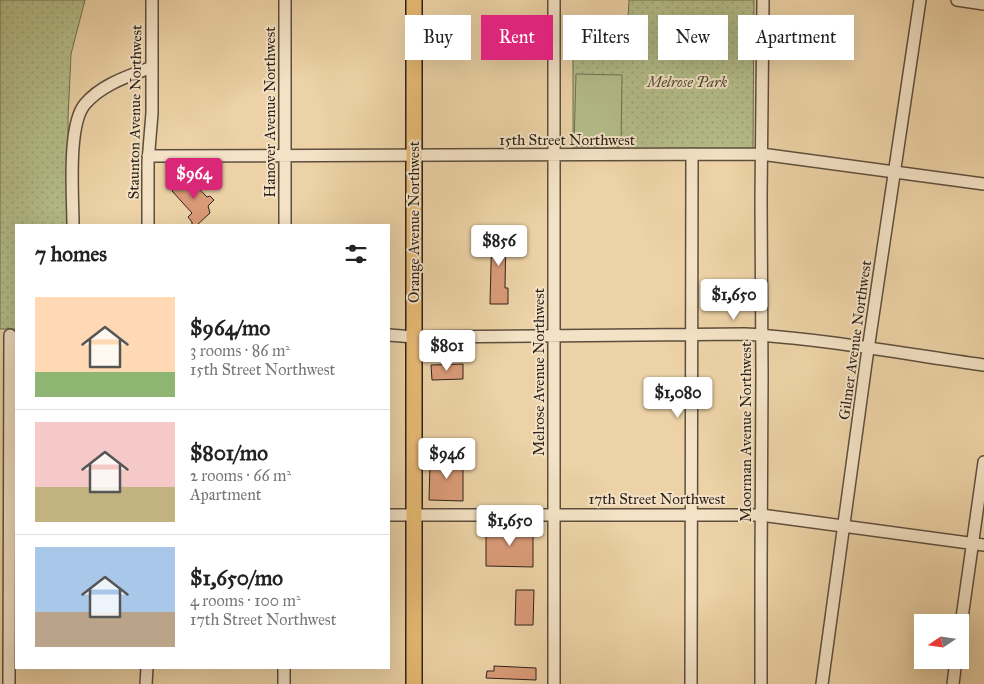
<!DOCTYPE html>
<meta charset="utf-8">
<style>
body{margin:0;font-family:"IM FELL Great Primer",serif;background:#f2f2f2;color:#222;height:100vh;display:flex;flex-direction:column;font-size:19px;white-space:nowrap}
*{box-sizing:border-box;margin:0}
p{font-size:16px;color:#767676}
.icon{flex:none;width:28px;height:28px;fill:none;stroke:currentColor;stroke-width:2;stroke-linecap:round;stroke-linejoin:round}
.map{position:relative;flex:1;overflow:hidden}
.side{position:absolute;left:15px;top:224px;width:375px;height:445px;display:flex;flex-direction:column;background:#fff;border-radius:0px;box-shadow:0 5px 20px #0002}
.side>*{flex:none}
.guide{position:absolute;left:405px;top:15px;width:475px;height:45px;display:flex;gap:10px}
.needle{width:32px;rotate:257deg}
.fabs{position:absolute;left:914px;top:614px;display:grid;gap:10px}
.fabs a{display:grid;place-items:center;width:55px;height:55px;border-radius:0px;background:#fff;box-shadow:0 5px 20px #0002;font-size:25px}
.price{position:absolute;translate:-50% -42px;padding:0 11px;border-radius:5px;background:#fff;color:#222;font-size:16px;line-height:32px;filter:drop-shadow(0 1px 2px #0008)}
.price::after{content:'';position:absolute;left:50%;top:30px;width:15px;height:11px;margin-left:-8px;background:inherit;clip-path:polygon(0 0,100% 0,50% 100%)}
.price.selected{background:#db2777;color:#fff}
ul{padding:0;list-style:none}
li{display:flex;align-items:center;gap:15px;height:125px;padding:0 20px}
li+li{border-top:1px solid #e0e0e0}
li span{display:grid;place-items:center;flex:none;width:140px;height:100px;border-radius:0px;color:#555}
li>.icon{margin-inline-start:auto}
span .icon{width:60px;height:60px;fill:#fffc;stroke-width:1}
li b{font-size:21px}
h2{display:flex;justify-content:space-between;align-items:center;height:60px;padding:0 20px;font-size:21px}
.tag{padding:0 18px;border-radius:0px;background:#fff;box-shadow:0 5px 20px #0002;font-size:18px;line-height:45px}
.tag.selected{background:#db2777;color:#fff}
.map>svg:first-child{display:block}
.green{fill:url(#green-dots);stroke:#717052}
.pitch{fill:#b4bd89;stroke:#717052}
.building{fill:#da9b78;stroke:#2e221b}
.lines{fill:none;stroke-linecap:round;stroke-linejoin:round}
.minor-casing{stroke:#5e4e3e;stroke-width:14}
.major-casing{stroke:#2e221b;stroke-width:18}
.minor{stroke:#f3e2c5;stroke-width:11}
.major{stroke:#e6b973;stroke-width:15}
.labels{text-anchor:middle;stroke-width:4;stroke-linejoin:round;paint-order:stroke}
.park-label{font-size:15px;font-style:italic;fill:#504936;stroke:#f3e2c5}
.street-label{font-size:15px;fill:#2e221b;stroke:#f3e2c5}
</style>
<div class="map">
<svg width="984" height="684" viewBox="0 0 984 684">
<defs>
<pattern id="green-dots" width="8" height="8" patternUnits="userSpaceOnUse" patternTransform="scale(1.25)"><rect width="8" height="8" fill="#b4bd89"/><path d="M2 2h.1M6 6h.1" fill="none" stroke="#9ba276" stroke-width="1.8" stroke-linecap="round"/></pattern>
</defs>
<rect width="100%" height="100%" fill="#ecd2a6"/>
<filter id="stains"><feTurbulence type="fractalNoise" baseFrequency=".004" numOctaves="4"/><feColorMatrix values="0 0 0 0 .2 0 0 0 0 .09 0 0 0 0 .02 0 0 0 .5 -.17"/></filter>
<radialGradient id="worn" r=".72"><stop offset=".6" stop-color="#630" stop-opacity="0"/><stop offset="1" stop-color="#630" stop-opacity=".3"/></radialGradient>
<path class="green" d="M0,0H85L71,54L68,119L69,225H16V329H0Z
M629,0H754L753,150L573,148V56L626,57Z"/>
<path class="pitch" d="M576,74L622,75L621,147L574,146Z"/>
<path class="building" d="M187,176L207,197L210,196L214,200L208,206L210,213L197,225H192V222L188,217L192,213L172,191Z
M492,227H506L505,288H508V304H490Z
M463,364V379L432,380L431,365Z
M435,458H463V501L429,500L430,464Z
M486,528H533V567L486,566Z
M516,590H534L533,625H515Z
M494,666L536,668V680L486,678L487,671H494Z"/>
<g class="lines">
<defs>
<path id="minor" d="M957,0L984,4
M148,156L761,154L984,184
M73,225C73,197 67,125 85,104C102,84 129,76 152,67
M148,225V162L152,113V0
M285,225V0
M389,335L414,337L745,334C825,339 905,354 984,365
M389,515H761L984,545
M960,632L984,462
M284,668V684
M9,684L10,335
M146,684L147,668
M554,684V0
M691,684L692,154
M761,684V569L762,374L761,199L763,0
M822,684L866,363L920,0
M953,684L956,660"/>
<path id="major" d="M414,684V0"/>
</defs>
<use href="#minor" class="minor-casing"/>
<use href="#major" class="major-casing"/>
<use href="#minor" class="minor"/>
<use href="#major" class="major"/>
</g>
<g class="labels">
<g class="park-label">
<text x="687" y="87">Melrose Park</text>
</g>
<g class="street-label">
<text transform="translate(135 112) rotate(-89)" y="5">Staunton Avenue Northwest</text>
<text transform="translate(270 112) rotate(-90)" y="5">Hanover Avenue Northwest</text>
<text x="567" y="145">15th Street Northwest</text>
<text transform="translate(414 222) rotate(-90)" y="5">Orange Avenue Northwest</text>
<text transform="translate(855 340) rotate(-82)" y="5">Gilmer Avenue Northwest</text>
<text transform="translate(539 372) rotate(-90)" y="5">Melrose Avenue Northwest</text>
<text transform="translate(746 432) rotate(-90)" y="5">Moorman Avenue Northwest</text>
<text x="657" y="504">17th Street Northwest</text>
</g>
</g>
<rect width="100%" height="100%" filter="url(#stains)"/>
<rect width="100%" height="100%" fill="url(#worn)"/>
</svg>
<div class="fabs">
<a><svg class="needle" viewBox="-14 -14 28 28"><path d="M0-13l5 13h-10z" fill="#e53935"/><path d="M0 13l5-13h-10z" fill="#767676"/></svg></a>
</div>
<b class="price selected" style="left:194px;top:200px">$964</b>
<b class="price" style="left:499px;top:267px">$856</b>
<b class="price" style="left:734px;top:321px">$1,650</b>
<b class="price" style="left:447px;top:372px">$801</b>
<b class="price" style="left:678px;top:419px">$1,080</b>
<b class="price" style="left:447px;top:480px">$946</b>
<b class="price" style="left:510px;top:547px">$1,650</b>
<div class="guide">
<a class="tag">Buy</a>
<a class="tag selected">Rent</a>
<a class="tag">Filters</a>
<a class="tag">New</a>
<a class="tag">Apartment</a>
</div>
<section class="side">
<h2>7 homes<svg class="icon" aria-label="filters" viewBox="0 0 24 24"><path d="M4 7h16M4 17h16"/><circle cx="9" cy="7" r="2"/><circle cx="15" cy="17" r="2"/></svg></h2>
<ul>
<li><span style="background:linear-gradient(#ffd9b3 75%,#8fb573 0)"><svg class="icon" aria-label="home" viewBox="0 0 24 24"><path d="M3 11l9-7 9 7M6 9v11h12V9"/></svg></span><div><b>$964/mo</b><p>3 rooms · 86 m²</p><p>15th Street Northwest</p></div></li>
<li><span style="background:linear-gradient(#f6c9c9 65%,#c2b280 0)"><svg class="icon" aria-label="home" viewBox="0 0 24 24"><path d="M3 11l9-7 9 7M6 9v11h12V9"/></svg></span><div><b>$801/mo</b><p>2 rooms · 66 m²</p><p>Apartment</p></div></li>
<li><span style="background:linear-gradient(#a9c7e8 65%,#b9a48a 0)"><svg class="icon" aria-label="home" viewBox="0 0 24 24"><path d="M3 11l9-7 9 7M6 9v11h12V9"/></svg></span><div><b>$1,650/mo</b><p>4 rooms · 100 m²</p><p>17th Street Northwest</p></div></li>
</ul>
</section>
</div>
